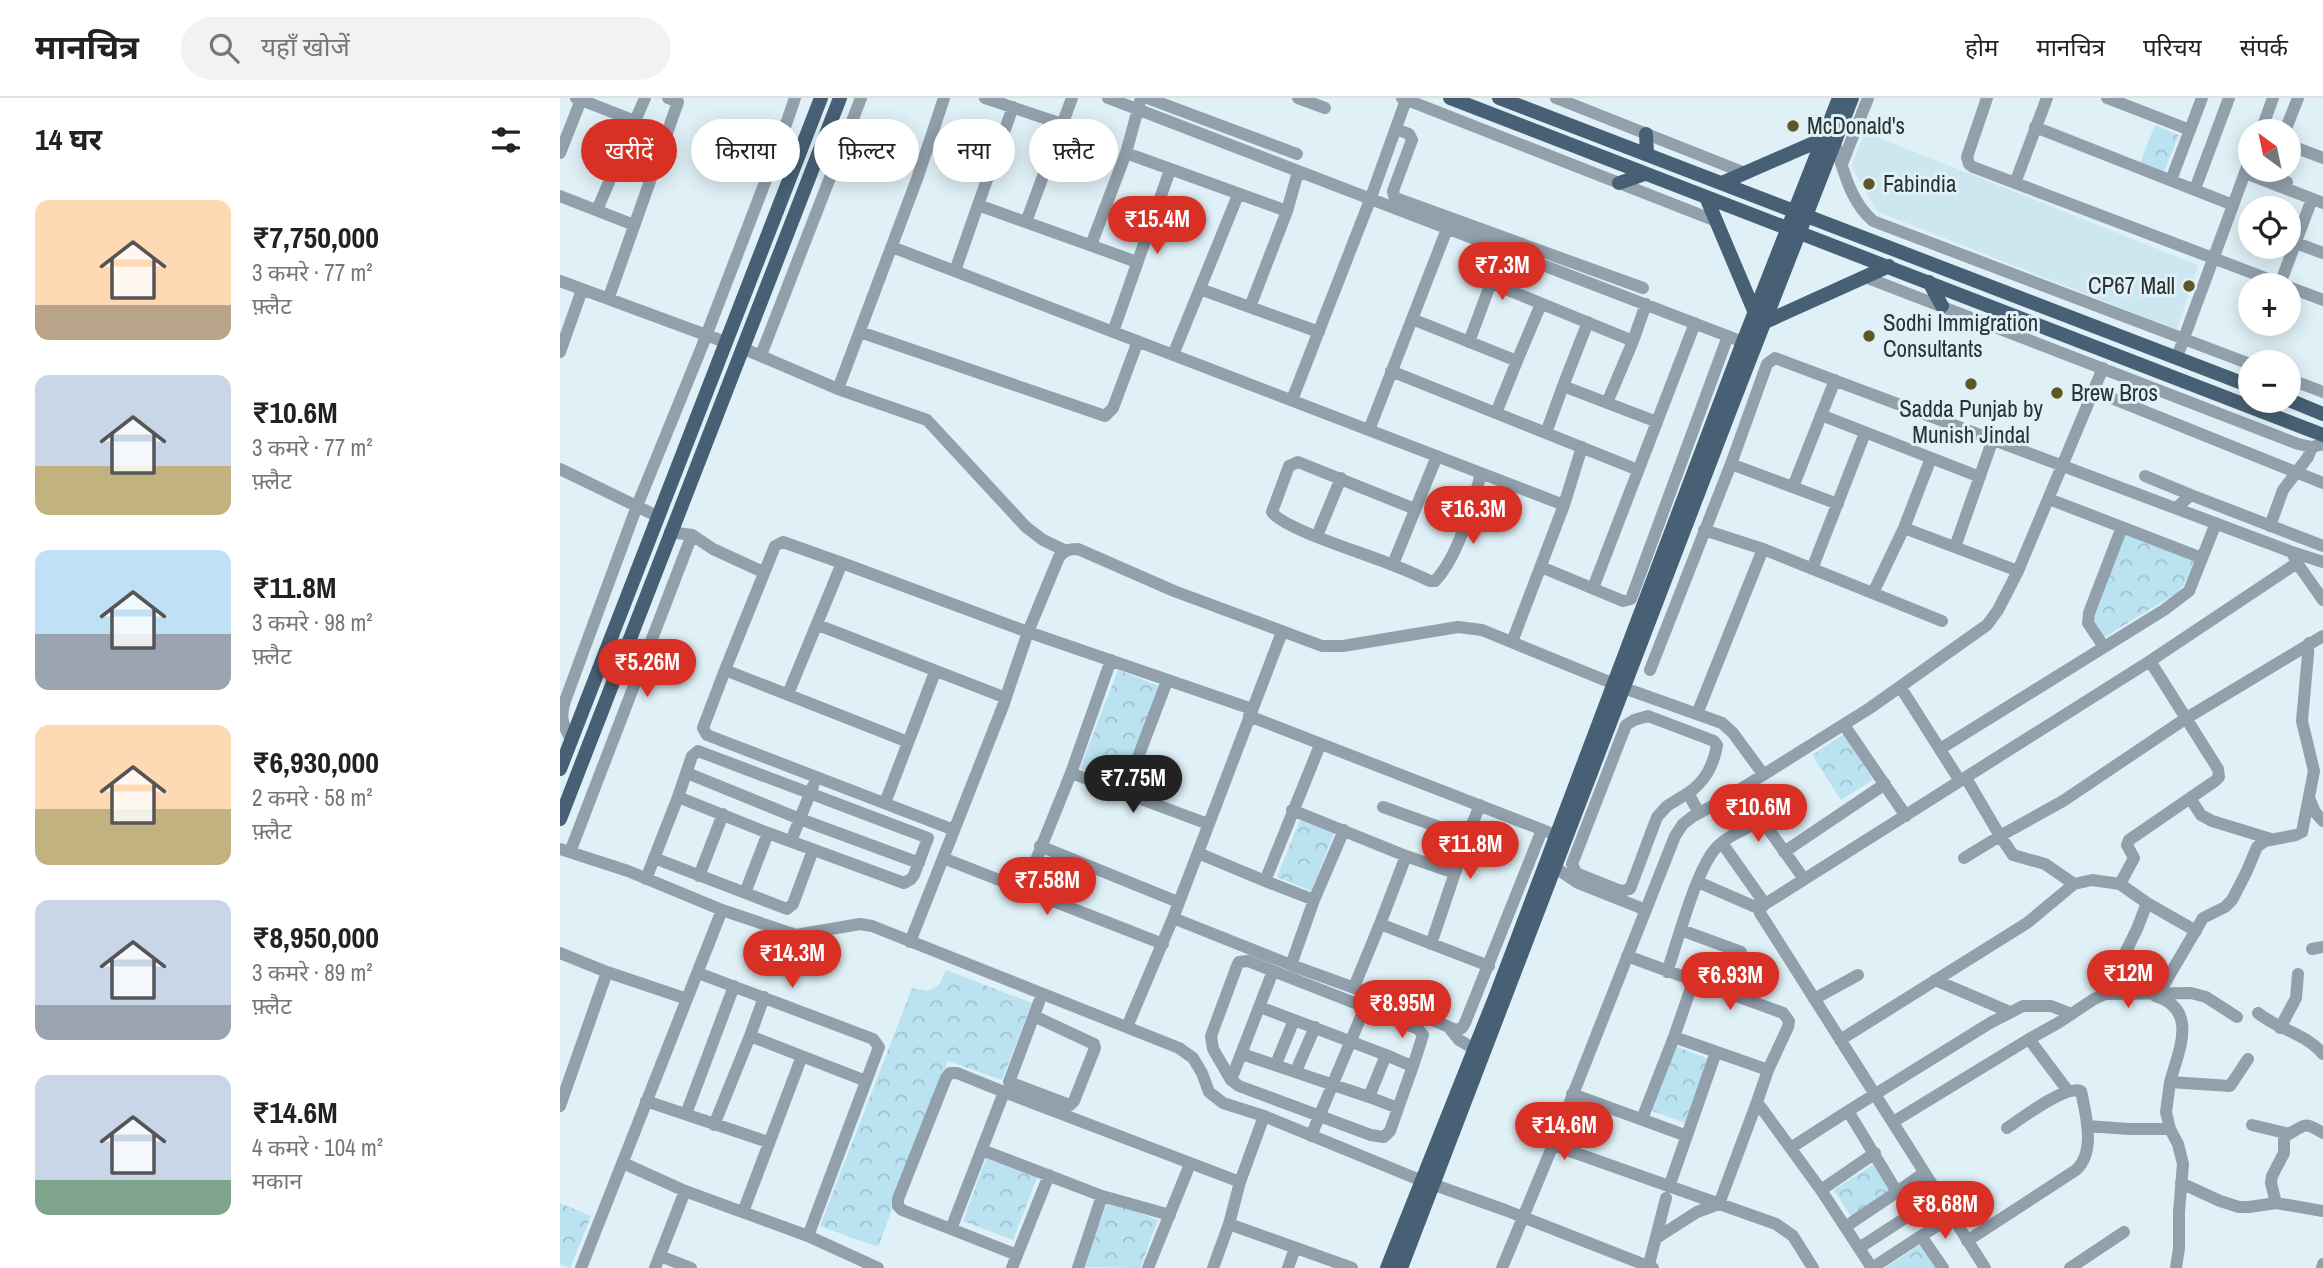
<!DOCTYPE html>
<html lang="hi">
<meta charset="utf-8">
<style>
body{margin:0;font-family:"Archivo Narrow","Noto Sans Devanagari",sans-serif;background:#f2f2f2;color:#222;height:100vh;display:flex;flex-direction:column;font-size:26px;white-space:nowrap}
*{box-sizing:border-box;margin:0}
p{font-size:23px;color:#767676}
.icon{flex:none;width:38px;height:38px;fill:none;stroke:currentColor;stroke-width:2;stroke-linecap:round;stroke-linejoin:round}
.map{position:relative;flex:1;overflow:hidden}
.details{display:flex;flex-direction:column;background:#fff;width:560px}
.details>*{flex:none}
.guide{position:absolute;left:21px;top:21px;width:665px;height:63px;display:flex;gap:14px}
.needle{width:46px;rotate:327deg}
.buttons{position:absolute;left:1678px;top:21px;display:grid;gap:14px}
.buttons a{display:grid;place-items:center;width:63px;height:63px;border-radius:50%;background:#fff;box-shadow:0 4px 18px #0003;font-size:35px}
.price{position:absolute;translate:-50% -60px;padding:0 16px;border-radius:24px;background:#d93025;color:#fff;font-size:23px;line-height:46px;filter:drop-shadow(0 2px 4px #0008)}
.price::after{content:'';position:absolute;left:50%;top:42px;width:21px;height:16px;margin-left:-10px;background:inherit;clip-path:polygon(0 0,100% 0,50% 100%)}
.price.on{background:#222;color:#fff}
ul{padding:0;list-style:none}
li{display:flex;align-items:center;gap:21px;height:175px;padding:0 35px}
li span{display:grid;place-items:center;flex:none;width:196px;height:140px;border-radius:14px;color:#555}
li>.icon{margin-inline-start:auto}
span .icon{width:84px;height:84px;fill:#fffc;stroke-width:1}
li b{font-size:30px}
h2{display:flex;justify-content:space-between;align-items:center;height:84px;padding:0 35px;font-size:30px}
.chip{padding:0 24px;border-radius:32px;background:#fff;box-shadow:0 4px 18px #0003;font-size:24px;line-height:63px}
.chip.on{background:#d93025;color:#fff}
header{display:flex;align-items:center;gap:42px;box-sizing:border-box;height:98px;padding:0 35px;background:#fff;border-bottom:2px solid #e0e0e0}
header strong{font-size:33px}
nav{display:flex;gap:38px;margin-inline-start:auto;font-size:24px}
.search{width:490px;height:63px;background:#f2f2f2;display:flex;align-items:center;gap:18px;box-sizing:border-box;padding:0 24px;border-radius:38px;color:#767676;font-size:26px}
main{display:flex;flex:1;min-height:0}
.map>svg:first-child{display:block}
.built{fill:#cce7f0}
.park{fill:url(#park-crowns)}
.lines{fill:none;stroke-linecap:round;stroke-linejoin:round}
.minor{stroke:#92a0ac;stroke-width:12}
.major{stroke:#476075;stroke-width:14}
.poi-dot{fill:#5d5926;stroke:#dff1f7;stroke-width:2.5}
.labels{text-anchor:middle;stroke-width:6;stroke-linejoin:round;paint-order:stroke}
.poi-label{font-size:23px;fill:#2b3234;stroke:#dff1f7;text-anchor:start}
</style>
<header>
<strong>मानचित्र</strong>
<div class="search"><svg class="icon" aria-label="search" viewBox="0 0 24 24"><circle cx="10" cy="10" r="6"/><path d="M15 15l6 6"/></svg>यहाँ खोजें</div>
<nav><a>होम</a><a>मानचित्र</a><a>परिचय</a><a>संपर्क</a></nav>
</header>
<main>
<section class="details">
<h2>14 घर<svg class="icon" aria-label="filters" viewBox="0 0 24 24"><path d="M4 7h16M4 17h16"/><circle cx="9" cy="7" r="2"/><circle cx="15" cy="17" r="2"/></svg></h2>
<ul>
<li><span style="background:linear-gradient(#ffd9b3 75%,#b9a48a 0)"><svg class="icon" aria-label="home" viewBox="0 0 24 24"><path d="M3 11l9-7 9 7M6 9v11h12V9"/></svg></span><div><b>₹7,750,000</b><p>3 कमरे · 77 m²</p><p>फ़्लैट</p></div></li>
<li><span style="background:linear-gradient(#c9d6e8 65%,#c2b280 0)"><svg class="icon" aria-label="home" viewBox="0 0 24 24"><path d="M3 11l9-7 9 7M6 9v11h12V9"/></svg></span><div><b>₹10.6M</b><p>3 कमरे · 77 m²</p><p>फ़्लैट</p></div></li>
<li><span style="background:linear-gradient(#bfe0f5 60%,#9aa5b1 0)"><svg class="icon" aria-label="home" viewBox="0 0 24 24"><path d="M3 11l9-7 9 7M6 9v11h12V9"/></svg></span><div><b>₹11.8M</b><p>3 कमरे · 98 m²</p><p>फ़्लैट</p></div></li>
<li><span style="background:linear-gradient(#ffd9b3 60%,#c2b280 0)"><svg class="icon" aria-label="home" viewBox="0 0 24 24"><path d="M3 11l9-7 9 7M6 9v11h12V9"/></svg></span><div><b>₹6,930,000</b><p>2 कमरे · 58 m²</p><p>फ़्लैट</p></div></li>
<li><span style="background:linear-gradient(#c9d6e8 75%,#9aa5b1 0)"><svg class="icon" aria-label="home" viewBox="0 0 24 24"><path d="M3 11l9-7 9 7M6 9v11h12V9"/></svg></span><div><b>₹8,950,000</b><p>3 कमरे · 89 m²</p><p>फ़्लैट</p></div></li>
<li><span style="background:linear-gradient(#c9d6e8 75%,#7fa58c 0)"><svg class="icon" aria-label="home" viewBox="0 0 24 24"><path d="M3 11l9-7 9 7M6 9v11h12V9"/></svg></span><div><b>₹14.6M</b><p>4 कमरे · 104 m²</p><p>मकान</p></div></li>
</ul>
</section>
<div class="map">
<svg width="1763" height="1170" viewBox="0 0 1763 1170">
<defs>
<pattern id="park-crowns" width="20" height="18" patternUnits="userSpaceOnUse" patternTransform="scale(1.75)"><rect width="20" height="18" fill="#bae2f0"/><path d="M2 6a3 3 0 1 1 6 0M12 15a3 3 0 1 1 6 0" fill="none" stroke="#a0c2ce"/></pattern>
</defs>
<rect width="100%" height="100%" fill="#dff1f7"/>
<path class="built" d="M1305,34L1638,167L1617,232L1318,114L1291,68Z"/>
<path class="park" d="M1595,27L1619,37L1604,74L1580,65Z
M1565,434L1634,463L1623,488L1615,496L1543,540L1533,523L1532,516Z
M558,572L602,589L564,686L520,670Z
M1284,636L1313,682L1281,702L1252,657Z
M741,719L775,733L751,793L717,779Z
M386,872L472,905L442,982L388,963L318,1149L260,1128L352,890L367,893L379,887Z
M1115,948L1149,961L1125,1025L1090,1012Z
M427,1058L478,1077L453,1142L403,1123Z
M1314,1066L1332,1094L1292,1120L1274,1092Z
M548,1103L598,1122L580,1170L523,1169Z
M0,1105L31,1118L10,1170L0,1166Z
M1363,1145L1380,1170H1325Z"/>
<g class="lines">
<path class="minor" d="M16,0L75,23
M425,0L502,26
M548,0L1183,244
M581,0L566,55L727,113L690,209
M587,0L737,56
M738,0L765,10
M842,0L1156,123
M996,0L1185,75
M1427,0L1407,59L1409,66L1413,69L1724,187
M1547,0L1630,32
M453,9L418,107L577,164
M1475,29L1673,107
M836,31L849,36L852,42L833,93L834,98L838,101L1083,190
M1701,33L1713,0
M1725,33L1738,0
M1275,46C1284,73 1290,103 1313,123L1690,266
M1729,47L1763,60
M0,55L21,2
M1282,66L1308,0
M1711,72L1715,79L1727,84
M1685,75L1763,105
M1611,82L1642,0
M1455,85L1487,0
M1635,91L1669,0
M0,98L74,127
M37,112L85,0
M727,113L738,74
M466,124L512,0
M1736,145L1763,155
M531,147L566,55
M332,149L1004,407L952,544
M395,173L418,107
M1723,178L1752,101
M1305,179L1738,346L1752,349L1763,346
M0,183L165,244
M931,185L1073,243L1047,305
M1729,189L1763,202
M640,191L759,234
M49,199L118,4L108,0
M852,221L957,263L936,315
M300,234L545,318L553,310L578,243
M553,234L610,72
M1073,243L1086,206
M909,244L943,152
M182,250L278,291L367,322L466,429L483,442L504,452
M0,254L22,192
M201,257L301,0
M613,257L678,97
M1617,259L1690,61
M957,263L981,206
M831,273L1078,372
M1729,281L1763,294
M1003,288L1028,224
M278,291L357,81L384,0
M1534,293L1763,385
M732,302L810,102L846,2
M1261,317L1420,379
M809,332L887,131
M986,335L1003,288L1097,324
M1171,366L1278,406
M0,371L99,419
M1585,378L1631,397
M1233,389L1275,282
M1489,401L1642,460
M1004,407L1022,349
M1617,409L1631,397L1763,448
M855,411L738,364L729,368L712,414C723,431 807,456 830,466C844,471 857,477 870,483H875C898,459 912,408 921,376
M1710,428L1723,392L1748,359L1752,349
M1344,430L1458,473
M110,434L132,437L153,451L203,474
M757,438L781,380
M1395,449L1433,341
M1203,451L1382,523
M1732,454L1763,464
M1737,465L1763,502
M833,466L877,358
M981,469L1063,503L1071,501L1168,238
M1252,471L1305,335
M1033,490L1135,225
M1313,495L1344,430L1371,360
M258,527L446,600
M1544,549L1528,525L1529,515L1562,429
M165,572L215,448L223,444L282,465
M1090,572L1171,366L1207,266L1215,260L1732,454L1737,465L1590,563L1205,806L1200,811V815L1425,1170
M1341,590L1400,683
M228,596L282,465L468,534L692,611
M1137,616L1203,451L1144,432
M689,618L988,734
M1284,627L1346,718
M11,641C2,626 0,619 5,603L77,408L141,251L214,61L235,0
M348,644L165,572L143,630L147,637L394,732
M1380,651L1604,512L1629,493L1656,425
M127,675L240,721L359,765
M511,675L648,726
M1406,680L1440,738L1503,703L1625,621L1763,538
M1182,690L1202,722L1244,781
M1128,695L1107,708L1097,719L1070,791L1061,793L1016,775L1012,766L1066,627L1074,622L1088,618L1154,643L1157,647C1154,667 1144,685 1128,695L1139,715
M564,696L607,583
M1630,700L1641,717L1652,723L1711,741
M1750,702L1755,714L1763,723
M325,705L375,574
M823,709L907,739
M732,712L846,758L895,775
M231,743L253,688
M1162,745L1205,806
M480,748L618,804
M0,751L68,773L162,812L236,837L300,826L312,828L619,950L633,960L642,975L649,994L663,1005L704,1018L855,1080L945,1112L1093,1170
M10,754L132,437
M1224,754L1325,686
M638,755L705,783L760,647
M94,760L227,811L233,806L253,752
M383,760L603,846
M1404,760L1440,738L1453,757L1485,766L1514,786
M996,770L1018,785L1086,812
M139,778L163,716
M86,781L118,699L208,735L344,785L351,781L354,777L368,740L138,653L132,658L118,699
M705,783L754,802L731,867
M1138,784L1200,811
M1560,786L1587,805L1636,833
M464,792L511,675L551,562
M185,795L208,735
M754,802L784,732
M613,820L731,867L811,896L896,932L902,930L905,925L982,732
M820,826L846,758
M1121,832L1181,854
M350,844L443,608L468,534L499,459C505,452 509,451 518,451L614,493L762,548H783L898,529L922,532L1064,590L1162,625L1173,635L1203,676
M871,846L907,739L920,707
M1752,851L1763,849
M0,855L47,874L127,901
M1067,858L1223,915L1229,923L1228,929L1208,972L1197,1004
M1107,874C1118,843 1135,775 1155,751C1167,738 1187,730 1202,722
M138,875L313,941L319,949L248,1138
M1375,882L1450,914
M794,889L820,826L929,868
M1599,895L1643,820L1665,809L1672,802L1686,775L1697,749L1705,743L1736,737L1742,734L1754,673L1742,623L1749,545
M811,896L805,909L713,873L671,982L679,988L811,1037L824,1039L830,1033L854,965
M1545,896L1577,831L1587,805
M1595,898C1639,911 1619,952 1610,984
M1254,901L1298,877
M700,909L826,957
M1698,915C1719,932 1745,935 1763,956
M474,918L534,946L535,950L514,1003L510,1007L449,984L482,896
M567,929L613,820L722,534
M1720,930L1736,900L1738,876
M890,931L899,942L913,950
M190,938L204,899
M1114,939L1133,884
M1469,941L1498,925L1534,901L1545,896L1631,895L1646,899L1677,919
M1280,942L1467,825L1514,786L1532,782L1560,786L1574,760L1567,747L1569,742L1655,683L1659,679L1658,671L1590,563
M682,956L809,999
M716,966L734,922
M736,973L755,929
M671,982L653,951L651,938L677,868L679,864L688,863L713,873
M1012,996L1127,1038
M86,1003L208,1044
M0,1008L47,874
M126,1016L174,888
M1082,1021L1114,939L1208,972
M1333,1024L1469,941L1508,993
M154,1027L190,938L306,983
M1692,1027L1729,1036C1746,1026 1745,1024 1763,1035
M1527,1028L1569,1031H1610
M751,1038L805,909L858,931L863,937L854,965L847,966L826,957L809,999L838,1010
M993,1047L1216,1126L1233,1138L1253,1170
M1232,1049L1288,1013
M422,1052L542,1098
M63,1065L125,1093L248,1138L318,1170
M1621,1085L1660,1103L1679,1109H1689L1716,1105L1763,1113
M1109,1089L1156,954
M1261,1092L1315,1055
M1337,1094L1364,1075
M1716,1105L1711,1085L1712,1078L1724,1055V1036
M183,1114L242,958
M669,1126L792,1170
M1285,1129L1337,1094L1288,1013L1430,925L1463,908H1491L1512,916
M391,1131L342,1112L338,1108V1101L386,980L390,975H397L444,994
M1361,1138L1392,1119
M1098,1139L1137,1114L1159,1106L1197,1004L1261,1092L1312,1170L1361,1138L1383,1170
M1407,1143L1516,1072C1536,1054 1526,1017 1521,993C1505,987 1462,1020 1447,1030
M1299,1150L1379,1098
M457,1157L489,1077
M100,1158L131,1170
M21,1170L162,812
M95,1170L125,1093
M452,1170L457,1157L391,1131L444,994L680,1084L704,1018
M518,1170L542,1098L610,1117
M588,1170L630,1066
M653,1170L669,1126L680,1084
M728,1170L735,1150
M942,1170L993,1047L1115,738L1123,726L1132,719L1163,702L1310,610L1427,527L1438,512L1458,473L1543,270
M1088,1170L1106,1100
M1510,1170L1564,1134
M1616,1170L1619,1150V1114L1623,1066L1618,1046L1610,1031L1606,1014L1610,984L1670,988L1688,961
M1762,1170L1763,1166"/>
<path class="major" d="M890,0L1763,337
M939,0L1690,288
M1086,36L1087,56
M1059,85L1085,76
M1162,85L1263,41
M1146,99L1195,215
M1369,184L1382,208
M1205,224L1329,168
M1729,302L1763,316
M0,671L261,0
M0,721L280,0
M827,1170L936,897L1183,244L1279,0
M841,1170L1174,302L1292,0"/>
</g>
<g class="poi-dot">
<circle cx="1233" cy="28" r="7"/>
<circle cx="1309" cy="86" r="7"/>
<circle cx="1629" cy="188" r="7"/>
<circle cx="1309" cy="238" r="7"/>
<circle cx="1411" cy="286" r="7"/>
<circle cx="1497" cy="295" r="7"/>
</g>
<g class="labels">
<g class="poi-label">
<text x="1247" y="36">McDonald's</text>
<text x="1323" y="94">Fabindia</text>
<text x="1615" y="196" text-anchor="end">CP67 Mall</text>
<text x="1323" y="233">Sodhi Immigration<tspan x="1323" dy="26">Consultants</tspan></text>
<text x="1511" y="303">Brew Bros</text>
<text x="1411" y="319" text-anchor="middle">Sadda Punjab by<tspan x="1411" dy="26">Munish Jindal</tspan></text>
</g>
</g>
</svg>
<div class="buttons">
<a><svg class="needle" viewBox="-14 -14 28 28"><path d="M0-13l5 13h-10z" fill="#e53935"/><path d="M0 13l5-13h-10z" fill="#767676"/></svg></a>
<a><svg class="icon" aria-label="locate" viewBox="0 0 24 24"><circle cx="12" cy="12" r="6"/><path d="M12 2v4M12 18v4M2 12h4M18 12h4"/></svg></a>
<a>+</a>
<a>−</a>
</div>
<b class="price" style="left:597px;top:158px">₹15.4M</b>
<b class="price" style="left:942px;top:204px">₹7.3M</b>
<b class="price" style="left:913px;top:448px">₹16.3M</b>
<b class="price" style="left:87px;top:601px">₹5.26M</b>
<b class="price on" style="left:573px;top:717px">₹7.75M</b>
<b class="price" style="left:1198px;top:746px">₹10.6M</b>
<b class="price" style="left:910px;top:783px">₹11.8M</b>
<b class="price" style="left:487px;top:819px">₹7.58M</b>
<b class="price" style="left:232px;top:892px">₹14.3M</b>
<b class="price" style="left:1568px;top:912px">₹12M</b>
<b class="price" style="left:1170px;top:914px">₹6.93M</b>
<b class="price" style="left:842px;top:942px">₹8.95M</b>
<b class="price" style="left:1004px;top:1064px">₹14.6M</b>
<b class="price" style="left:1385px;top:1143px">₹8.68M</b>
<div class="guide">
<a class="chip on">खरीदें</a>
<a class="chip">किराया</a>
<a class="chip">फ़िल्टर</a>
<a class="chip">नया</a>
<a class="chip">फ़्लैट</a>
</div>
</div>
</main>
